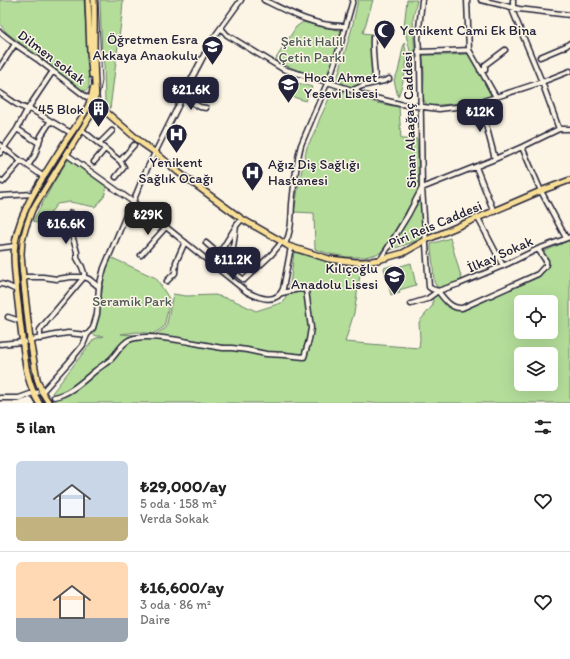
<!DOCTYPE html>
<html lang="tr">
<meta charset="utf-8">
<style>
body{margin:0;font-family:Itim,sans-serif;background:#f2f2f2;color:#222;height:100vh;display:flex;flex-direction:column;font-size:15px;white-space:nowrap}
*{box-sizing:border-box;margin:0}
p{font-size:13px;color:#767676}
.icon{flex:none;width:22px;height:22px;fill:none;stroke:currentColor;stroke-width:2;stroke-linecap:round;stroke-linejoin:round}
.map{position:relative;height:403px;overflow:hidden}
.panel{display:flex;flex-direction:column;background:#fff;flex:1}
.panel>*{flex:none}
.fabs{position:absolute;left:514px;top:295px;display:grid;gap:8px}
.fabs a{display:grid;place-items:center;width:44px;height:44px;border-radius:6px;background:#fff;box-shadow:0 4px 16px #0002;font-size:20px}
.price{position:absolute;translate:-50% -34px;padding:0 9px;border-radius:8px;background:#22223b;color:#fff;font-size:13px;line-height:26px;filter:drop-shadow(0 1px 2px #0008)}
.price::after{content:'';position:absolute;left:50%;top:24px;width:12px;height:9px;margin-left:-6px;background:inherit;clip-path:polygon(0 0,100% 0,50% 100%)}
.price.on{background:#222;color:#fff}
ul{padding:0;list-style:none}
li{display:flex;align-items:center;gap:12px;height:100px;padding:0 16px}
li+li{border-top:1px solid #e0e0e0}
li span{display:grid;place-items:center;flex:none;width:112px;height:80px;border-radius:6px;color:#555}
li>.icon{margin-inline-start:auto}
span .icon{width:48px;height:48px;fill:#fffc;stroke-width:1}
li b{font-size:17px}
h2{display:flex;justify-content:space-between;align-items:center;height:48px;padding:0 16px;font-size:17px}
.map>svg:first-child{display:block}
.green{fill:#b4dd9a;stroke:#6b806a;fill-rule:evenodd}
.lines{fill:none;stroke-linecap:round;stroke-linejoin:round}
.minor-casing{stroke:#22223b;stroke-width:7}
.major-casing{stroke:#22223b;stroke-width:8}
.minor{stroke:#fcf5e5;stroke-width:4}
.major{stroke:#f9df96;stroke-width:5}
.tram{stroke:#22223b;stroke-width:1}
.labels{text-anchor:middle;stroke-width:3;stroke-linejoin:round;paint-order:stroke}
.poi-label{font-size:14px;fill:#22223b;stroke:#fcf5e5;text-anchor:start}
.park-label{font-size:14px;fill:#4e5a58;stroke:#fcf5e5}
.street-label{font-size:14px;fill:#22223b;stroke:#fcf5e5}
</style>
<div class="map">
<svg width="570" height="403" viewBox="0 0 570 403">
<rect width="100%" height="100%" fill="#fcf5e5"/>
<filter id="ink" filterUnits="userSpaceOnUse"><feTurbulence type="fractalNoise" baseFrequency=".025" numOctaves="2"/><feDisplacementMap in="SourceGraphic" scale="8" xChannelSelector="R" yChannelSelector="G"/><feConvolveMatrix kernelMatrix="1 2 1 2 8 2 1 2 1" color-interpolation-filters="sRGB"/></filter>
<g filter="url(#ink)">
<path class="green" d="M0,0H84L89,69V88L85,91L80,89L6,32L0,24Z
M100,0H123L122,14L110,109L105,102L104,65L102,53Z
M358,0H373L363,33L371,34L374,78L371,82L350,88L337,79L352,28Z
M407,0H417L413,19L415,60L412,59L404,27Z
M303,22L343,31L329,75L325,79H320L282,64L275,60L296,27Z
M404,43C410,61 404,79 398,97L394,80L398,72Z
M470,54L491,96L463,103L427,106L423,98L424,75L423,55H449Z
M298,83L312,87L306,101L293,97Z
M335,89L377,103L399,107L401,139H417L419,189L387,244L380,253L365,257H347L330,254L315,249L314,213L294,212L299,183L307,147L314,134L320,118L333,90Z
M69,158L85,171L107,186L104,197L95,207L70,202L57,204L41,225L33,221L55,180Z
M420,200C421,212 426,229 419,240L390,250L388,249Z
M450,238L462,280L442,288L437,287L434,282L433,265L431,249V244Z
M570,240V403H57L52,393L94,339L104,336H97L92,334L98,319L103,284L105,272L110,257L156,278L170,300L164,327L153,334L137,332L121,334L153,336L166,328L173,294L186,296L215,295L233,300L256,311L284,302L290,285L294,252L329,262L337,265L361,269L354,313L345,342L419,348L420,339L419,322L433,305L432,289L438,291L445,301L462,308L535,277L548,269L549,264L543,252ZM521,302H551V332H521ZM521,354H551V384H521Z
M411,263L416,285L399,290L400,293L391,295L384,268L393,265L394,268Z"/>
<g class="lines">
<defs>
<path id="minor" d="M264,0C290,13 316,27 345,26
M422,0L418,38L420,63L422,188L429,287L432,289L438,291L459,284L507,264L538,249L570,237
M467,0L469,50
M481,0L519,9L570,15
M513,0V12L542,82L559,129
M221,28L227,35L283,69L327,82L352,90L363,95L400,104L439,109L456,107L480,102L496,97
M0,32L15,44L37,59L85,96L91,99
M418,52L448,51L469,50L496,97L542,82L570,71
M540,57L566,46L570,43
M0,67L15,44
M480,70H485V65L505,50
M375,83L384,81L389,79
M353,90L362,86L375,83C375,68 372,53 373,37
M0,93C10,99 20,109 32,110L71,133
M182,97L200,107L206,108
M480,102L495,159
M17,129L39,143
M82,130L120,161L134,145
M99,144L112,131
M0,145L21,161L44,177
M522,147L541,191L566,238
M0,153L17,129L27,110L53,71
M66,154L133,202L166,227L247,292C259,298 276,305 283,289L291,247
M94,162L105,149
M28,166L35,155L41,136L50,122
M476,167L494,212
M116,177L124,167L120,161
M0,180L3,182L21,161
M0,196L33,194
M478,218L503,266
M242,219L236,226L230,269L244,280L271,255L282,242
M206,243L214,250L218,252L222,249L235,228
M285,244C292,230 291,219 292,204C294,184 296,164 301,145L331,74L341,43L353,0
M0,248L15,246
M141,255L166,227
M381,259L408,215L422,188L495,159L522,147L559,129H570
M23,277H43L57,279L71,277H84L89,279L99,287
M167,281L175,273L176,262L185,242
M0,284C6,284 11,288 17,290
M411,304L427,299L438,291C444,299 451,309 462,308L538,274L546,265V261L538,249
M8,317L20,321
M40,339V330L47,321L84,277V273L82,267L77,258V252L69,225L71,213
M0,344L23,342L55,335L68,333L87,335
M54,397C70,394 83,381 95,371C100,367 105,364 110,360C117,354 120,345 129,340C148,331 200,345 223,348H232L247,350L266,354L285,355L304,357L309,340L311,328L306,290L299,289L282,293
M0,398H19L33,393L42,392L69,362L83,345L87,335L93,328L97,314L99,287L104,268L127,213L133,202L144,175L192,78L212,40L241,0"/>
<path id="major" d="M88,0L90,52L92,75
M91,99L143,144L156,153L178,172L242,219L279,240L288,246L329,259L356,262H364L378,260L403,253L426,240L543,190L570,180
M39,403C24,379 24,348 20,321C18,300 14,275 14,254C15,214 45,175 65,142C76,126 91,108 93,89
M49,403L42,392L37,379L30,340L22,267L21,254L22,240L26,226L32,210L97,105C92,71 95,35 94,0"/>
</defs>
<use href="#minor" class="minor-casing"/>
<use href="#major" class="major-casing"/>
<use href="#minor" class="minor"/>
<use href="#major" class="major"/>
<path class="tram" d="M44,403C31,380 28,354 25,328C23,308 21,288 19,268C18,242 22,222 35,199L99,96L102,81L98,0"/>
</g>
</g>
<defs>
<symbol id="mosque-pin" viewBox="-11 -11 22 30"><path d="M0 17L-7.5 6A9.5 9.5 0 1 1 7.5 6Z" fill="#22223b" stroke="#fcf5e5"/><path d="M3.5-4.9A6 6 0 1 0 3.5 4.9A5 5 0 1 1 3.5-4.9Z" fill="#fff"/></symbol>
<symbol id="school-pin" viewBox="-11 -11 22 30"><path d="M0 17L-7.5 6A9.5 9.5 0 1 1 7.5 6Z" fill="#22223b" stroke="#fcf5e5"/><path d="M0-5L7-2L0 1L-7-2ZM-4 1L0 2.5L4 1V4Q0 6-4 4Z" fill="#fff"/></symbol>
<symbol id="building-pin" viewBox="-11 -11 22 30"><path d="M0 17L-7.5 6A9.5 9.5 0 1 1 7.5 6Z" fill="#22223b" stroke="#fcf5e5"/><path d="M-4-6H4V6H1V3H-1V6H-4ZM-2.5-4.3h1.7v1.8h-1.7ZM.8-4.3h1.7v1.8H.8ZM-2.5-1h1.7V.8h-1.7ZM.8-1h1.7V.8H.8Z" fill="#fff"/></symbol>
<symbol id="hospital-pin" viewBox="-11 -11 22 30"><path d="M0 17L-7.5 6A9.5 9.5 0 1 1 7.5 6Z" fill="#22223b" stroke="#fcf5e5"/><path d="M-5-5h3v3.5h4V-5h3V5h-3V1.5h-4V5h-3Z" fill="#fff"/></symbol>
</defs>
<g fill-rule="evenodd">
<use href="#mosque-pin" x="372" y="18" width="25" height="34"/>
<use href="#school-pin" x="200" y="34" width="25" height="34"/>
<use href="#school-pin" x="276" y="72" width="25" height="34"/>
<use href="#building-pin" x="86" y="96" width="25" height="34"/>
<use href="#hospital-pin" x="164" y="122" width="25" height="34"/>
<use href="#hospital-pin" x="240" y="160" width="25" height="34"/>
<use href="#school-pin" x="382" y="264" width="25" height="34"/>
</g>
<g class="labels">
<g class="poi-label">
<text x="400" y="35">Yenikent Cami Ek Bina</text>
<text x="198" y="44" text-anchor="end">Öğretmen Esra<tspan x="198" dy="16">Akkaya Anaokulu</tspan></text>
<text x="304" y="82">Hoca Ahmet<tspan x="304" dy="16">Yesevi Lisesi</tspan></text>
<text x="84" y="114" text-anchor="end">45 Blok</text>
<text x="176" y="167" text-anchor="middle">Yenikent<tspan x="176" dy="16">Sağlık Ocağı</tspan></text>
<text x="268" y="169">Ağız Diş Sağlığı<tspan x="268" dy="16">Hastanesi</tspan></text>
<text x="378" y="273" text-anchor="end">Kılıçoğlu<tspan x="378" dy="16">Anadolu Lisesi</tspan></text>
</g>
<g class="park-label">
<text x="312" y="46">Şehit Halil<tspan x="312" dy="16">Çetin Parkı</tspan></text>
<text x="132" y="306">Seramik Park</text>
</g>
<g class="street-label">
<text transform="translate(52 57) rotate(37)" y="5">Dilmen sokak</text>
<text transform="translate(409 120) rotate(-92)" y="5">Sinan Alaağaç Caddesi</text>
<text transform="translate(435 224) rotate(-23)" y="5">Piri Reis Caddesi</text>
<text transform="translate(500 254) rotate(-24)" y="5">İlkay Sokak</text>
</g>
</g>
</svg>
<div class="fabs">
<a><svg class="icon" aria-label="locate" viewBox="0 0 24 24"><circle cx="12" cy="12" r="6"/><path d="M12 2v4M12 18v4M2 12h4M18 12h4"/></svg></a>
<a><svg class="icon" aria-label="layers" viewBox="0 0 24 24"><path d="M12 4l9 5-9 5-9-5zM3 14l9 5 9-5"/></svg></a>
</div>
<b class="price" style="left:191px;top:111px">₺21.6K</b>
<b class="price" style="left:480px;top:133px">₺12K</b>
<b class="price on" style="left:148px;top:236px">₺29K</b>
<b class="price" style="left:66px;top:245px">₺16.6K</b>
<b class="price" style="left:233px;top:281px">₺11.2K</b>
</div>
<section class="panel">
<h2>5 ilan<svg class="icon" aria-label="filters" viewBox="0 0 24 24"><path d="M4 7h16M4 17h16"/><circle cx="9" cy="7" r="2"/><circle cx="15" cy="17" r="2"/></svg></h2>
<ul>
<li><span style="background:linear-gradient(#c9d6e8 70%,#c2b280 0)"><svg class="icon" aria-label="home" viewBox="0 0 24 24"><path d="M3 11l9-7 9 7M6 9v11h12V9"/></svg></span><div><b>₺29,000/ay</b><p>5 oda · 158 m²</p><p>Verda Sokak</p></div><svg class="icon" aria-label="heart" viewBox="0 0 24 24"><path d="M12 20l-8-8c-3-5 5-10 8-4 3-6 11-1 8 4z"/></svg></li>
<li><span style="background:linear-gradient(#ffd9b3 70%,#9aa5b1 0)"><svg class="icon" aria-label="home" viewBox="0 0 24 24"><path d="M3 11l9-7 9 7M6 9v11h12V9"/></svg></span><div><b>₺16,600/ay</b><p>3 oda · 86 m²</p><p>Daire</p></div><svg class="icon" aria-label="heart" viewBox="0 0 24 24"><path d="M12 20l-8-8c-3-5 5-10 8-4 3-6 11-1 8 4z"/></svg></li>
</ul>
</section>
